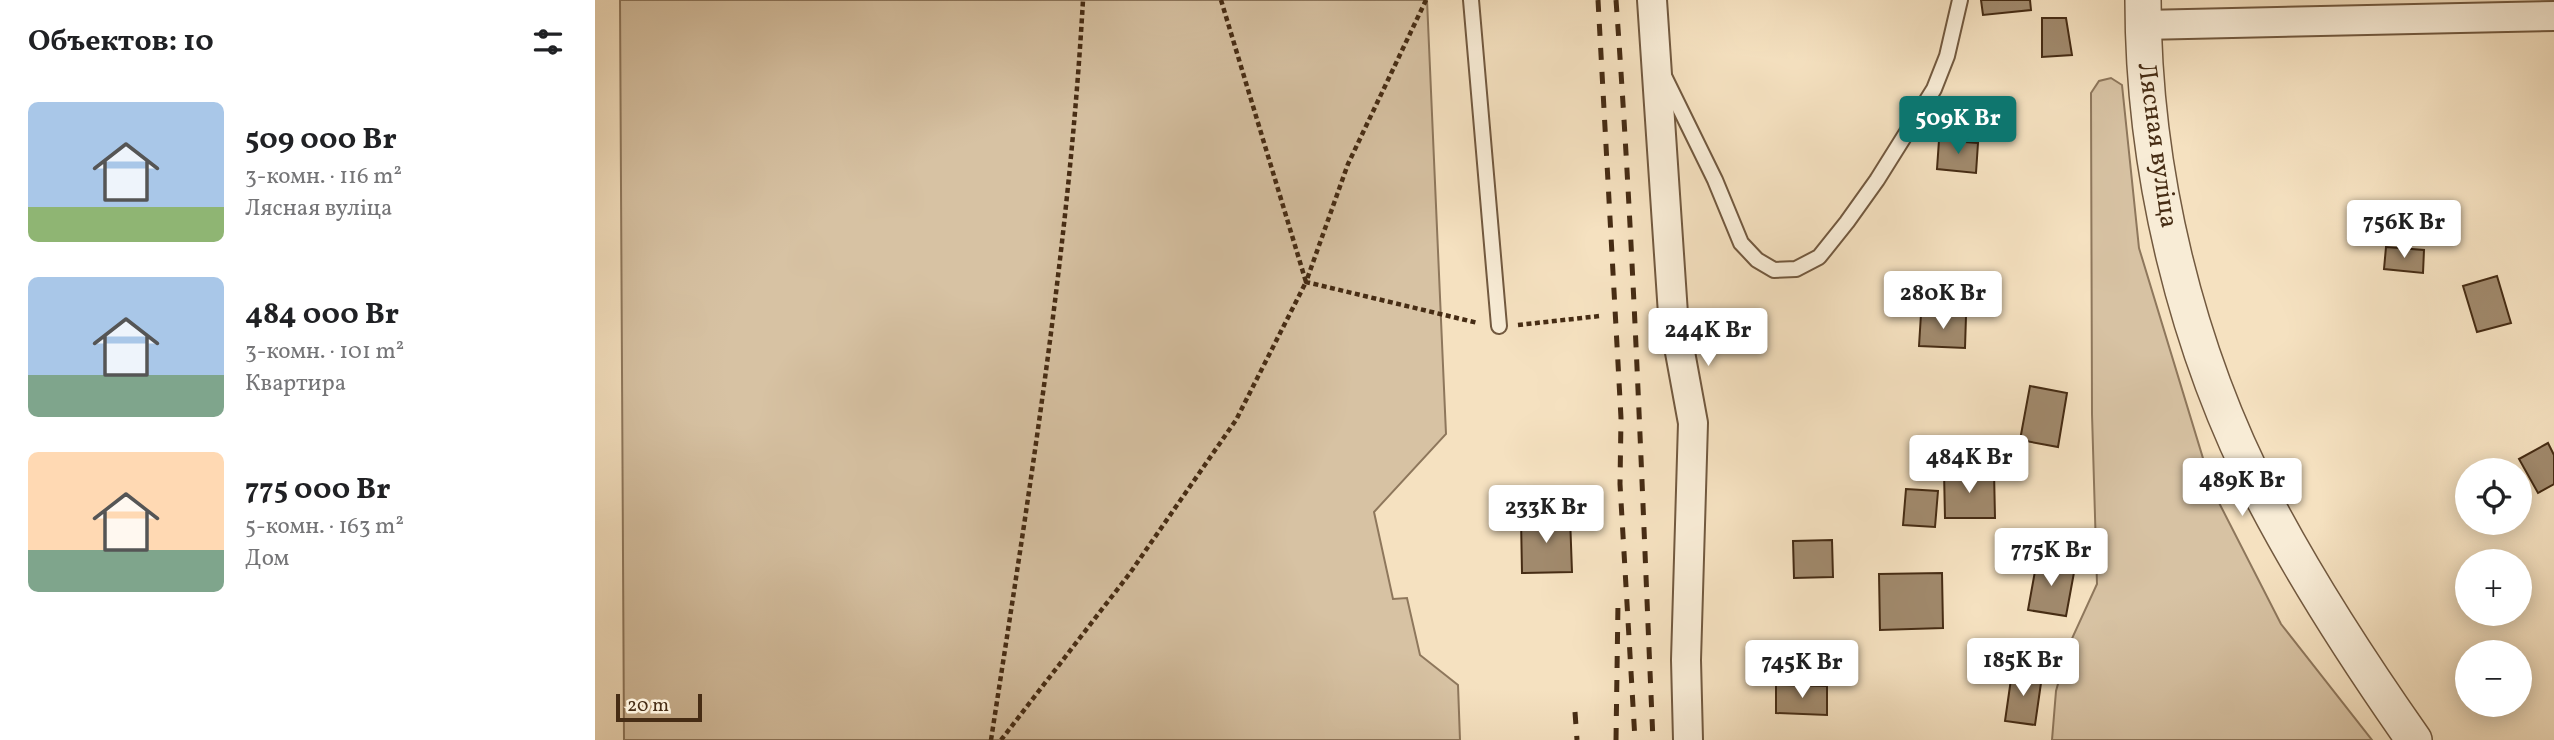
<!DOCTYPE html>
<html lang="ru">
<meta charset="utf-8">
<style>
body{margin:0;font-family:Vollkorn,serif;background:#f2f2f2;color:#202124;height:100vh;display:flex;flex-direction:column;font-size:26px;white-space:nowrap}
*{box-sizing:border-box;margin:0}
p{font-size:23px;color:#757577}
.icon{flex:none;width:38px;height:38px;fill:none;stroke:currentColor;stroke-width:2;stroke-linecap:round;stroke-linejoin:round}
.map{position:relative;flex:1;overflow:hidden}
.sheet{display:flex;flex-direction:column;background:#fff;width:595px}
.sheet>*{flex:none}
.controls{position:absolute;left:1860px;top:458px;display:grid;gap:14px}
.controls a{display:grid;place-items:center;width:77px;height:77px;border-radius:50%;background:#fff;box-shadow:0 4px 18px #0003;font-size:35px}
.scale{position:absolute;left:21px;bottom:18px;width:86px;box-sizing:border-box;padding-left:7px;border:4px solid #462c14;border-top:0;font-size:19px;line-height:24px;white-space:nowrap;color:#462c14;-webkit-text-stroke:5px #f8ecd6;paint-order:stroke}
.price{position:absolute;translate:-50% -60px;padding:0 16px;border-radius:7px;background:#fff;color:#222;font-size:23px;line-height:46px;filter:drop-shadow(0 2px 4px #0008)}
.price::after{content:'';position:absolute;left:50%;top:42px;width:21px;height:16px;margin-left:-10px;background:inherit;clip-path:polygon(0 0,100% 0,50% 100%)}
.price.selected{background:#0f766e;color:#fff}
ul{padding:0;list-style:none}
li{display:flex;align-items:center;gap:21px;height:175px;padding:0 28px}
li span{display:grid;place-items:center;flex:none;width:196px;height:140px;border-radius:10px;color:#555}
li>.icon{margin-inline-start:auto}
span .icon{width:84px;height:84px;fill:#fffc;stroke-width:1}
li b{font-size:30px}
h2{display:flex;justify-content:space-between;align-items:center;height:84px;padding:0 28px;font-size:30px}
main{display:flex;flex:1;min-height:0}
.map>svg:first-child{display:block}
.green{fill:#d7c2a3;stroke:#8e775c;stroke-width:2}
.building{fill:#a18a6d;stroke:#462c14;stroke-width:2}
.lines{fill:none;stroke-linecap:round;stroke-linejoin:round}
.service-casing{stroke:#72593f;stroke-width:18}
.minor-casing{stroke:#72593f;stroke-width:32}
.tertiary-casing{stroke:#72593f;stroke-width:38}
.path{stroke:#462c14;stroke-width:4.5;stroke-dasharray:5 3.5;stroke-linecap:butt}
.service{stroke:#f8ecd6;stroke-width:14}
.minor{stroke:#f8ecd6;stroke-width:28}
.tertiary{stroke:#f8ecd6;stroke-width:35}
.rail{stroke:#462c14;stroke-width:5;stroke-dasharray:12 12;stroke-linecap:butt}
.labels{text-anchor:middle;stroke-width:5;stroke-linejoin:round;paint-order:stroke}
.street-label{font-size:26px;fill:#462c14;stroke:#f8ecd6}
</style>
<main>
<section class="sheet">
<h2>Объектов: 10<svg class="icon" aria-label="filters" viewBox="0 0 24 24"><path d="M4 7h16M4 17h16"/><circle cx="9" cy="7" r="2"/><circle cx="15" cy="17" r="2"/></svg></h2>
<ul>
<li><span style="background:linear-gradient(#a9c7e8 75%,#8fb573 0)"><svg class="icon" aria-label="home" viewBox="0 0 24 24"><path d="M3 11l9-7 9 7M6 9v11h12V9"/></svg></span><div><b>509 000 Br</b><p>3-комн. · 116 m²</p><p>Лясная вуліца</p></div></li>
<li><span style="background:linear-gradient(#a9c7e8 70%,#7fa58c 0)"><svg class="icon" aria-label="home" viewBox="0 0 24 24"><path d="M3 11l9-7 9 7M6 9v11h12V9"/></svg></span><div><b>484 000 Br</b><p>3-комн. · 101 m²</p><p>Квартира</p></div></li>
<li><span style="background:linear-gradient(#ffd9b3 70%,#7fa58c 0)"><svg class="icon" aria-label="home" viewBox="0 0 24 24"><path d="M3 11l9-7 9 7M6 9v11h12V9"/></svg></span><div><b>775 000 Br</b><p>5-комн. · 163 m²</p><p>Дом</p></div></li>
</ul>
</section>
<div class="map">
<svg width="1959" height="740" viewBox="0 0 1959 740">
<rect width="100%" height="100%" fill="#f5e1c0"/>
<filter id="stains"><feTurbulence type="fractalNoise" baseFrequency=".00286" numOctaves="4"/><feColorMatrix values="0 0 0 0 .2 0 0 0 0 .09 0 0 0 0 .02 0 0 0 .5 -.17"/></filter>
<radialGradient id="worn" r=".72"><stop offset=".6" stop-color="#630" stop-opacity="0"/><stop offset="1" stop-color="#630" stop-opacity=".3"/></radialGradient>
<path class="green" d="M25,0H832L851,434L779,512L798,599L812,598L825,655L863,685L865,740H29Z
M1516,78L1527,85L1544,248L1618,491L1686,624L1777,740H1457L1461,691L1474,645L1502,584L1497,414L1496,93L1504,81Z"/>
<path class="building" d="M1386,0H1435L1436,10L1388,15Z
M1447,18H1471L1477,55L1447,57Z
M1344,140L1383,143L1381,173L1342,169Z
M1791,247L1829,250L1828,273L1789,269Z
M1902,276L1916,323L1882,332L1868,286Z
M1326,314L1371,316L1370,348L1324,346Z
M1435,386L1472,393L1463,447L1425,440Z
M1953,443L1959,455V484L1943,493L1924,459Z
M1349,471H1399L1400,518H1350Z
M1311,489L1343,491L1340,527L1308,525Z
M975,517L977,572L927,573L926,518Z
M1237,540L1238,577L1199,578L1198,541Z
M1442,560L1480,567L1471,616L1433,610Z
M1347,573L1348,628L1285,630L1284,574Z
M1417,672L1447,676L1440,725L1410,721Z
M1181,685L1232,686V715L1181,713Z"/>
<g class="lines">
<defs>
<path id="service" d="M876,0L904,326
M1070,78L1120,180L1146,243L1162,260L1179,270L1201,269L1224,257L1252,222L1282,180L1339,89L1352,56L1365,0"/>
<path id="minor" d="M1057,0L1078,314L1098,423L1091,660L1093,740
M1548,25L1959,16"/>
<path id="tertiary" d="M1548,0C1548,170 1591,350 1670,501C1714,585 1765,663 1819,740"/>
</defs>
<use href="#service" class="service-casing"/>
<use href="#minor" class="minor-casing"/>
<use href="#tertiary" class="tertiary-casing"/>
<path class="path" d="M831,0L753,164L711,282L883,323
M923,325L1005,316
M396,740C434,494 474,248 488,0
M406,740L535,573L641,420L711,282L626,0"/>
<use href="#service" class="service"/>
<use href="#minor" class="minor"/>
<use href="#tertiary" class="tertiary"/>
<path class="rail" d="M1003,0L1026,418L1025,484L1040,740
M1021,0C1039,247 1047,493 1058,740
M980,712L982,740
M1021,740L1023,603"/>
</g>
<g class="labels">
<g class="street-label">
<text transform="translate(1564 145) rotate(82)" y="9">Лясная вуліца</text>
</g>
</g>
<rect width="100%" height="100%" filter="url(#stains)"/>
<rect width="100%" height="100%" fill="url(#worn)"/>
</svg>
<div class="controls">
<a><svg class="icon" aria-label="locate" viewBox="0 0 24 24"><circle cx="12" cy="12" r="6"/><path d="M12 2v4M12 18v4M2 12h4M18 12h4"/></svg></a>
<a>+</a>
<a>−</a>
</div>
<div class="scale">20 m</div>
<b class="price selected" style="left:1363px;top:156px">509K Br</b>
<b class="price" style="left:1809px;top:260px">756K Br</b>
<b class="price" style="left:1348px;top:331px">280K Br</b>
<b class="price" style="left:1113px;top:368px">244K Br</b>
<b class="price" style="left:1374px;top:495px">484K Br</b>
<b class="price" style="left:1647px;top:518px">489K Br</b>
<b class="price" style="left:951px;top:545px">233K Br</b>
<b class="price" style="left:1456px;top:588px">775K Br</b>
<b class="price" style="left:1428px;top:698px">185K Br</b>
<b class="price" style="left:1207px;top:700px">745K Br</b>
</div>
</main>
